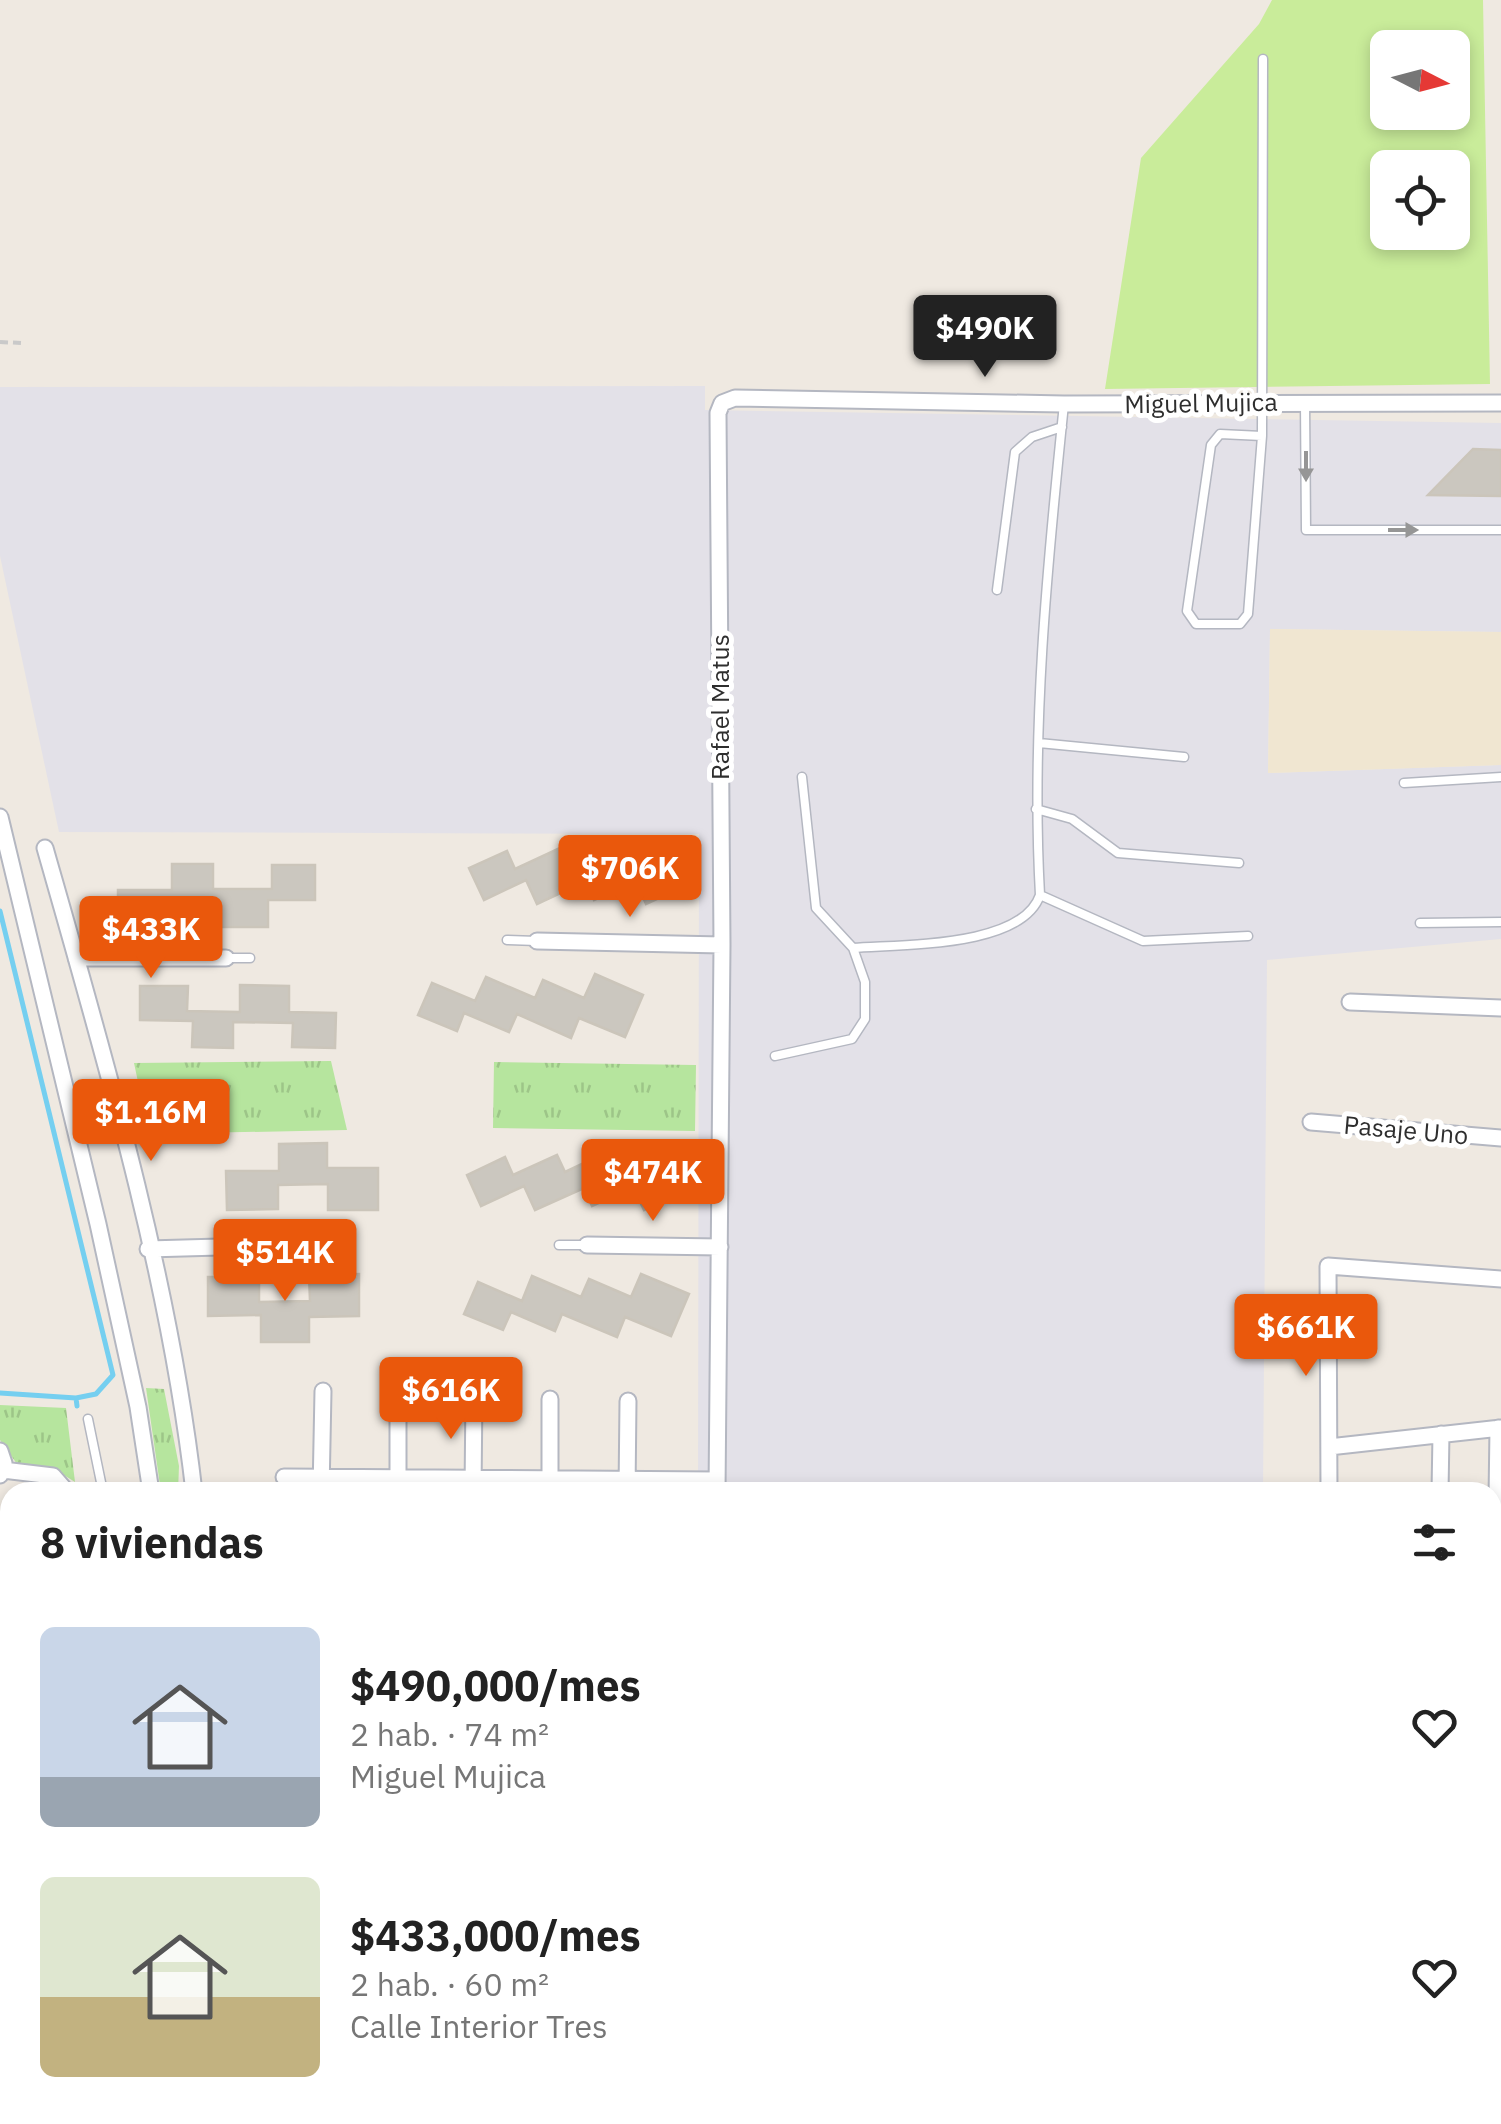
<!DOCTYPE html>
<html lang="es">
<meta charset="utf-8">
<style>
body{margin:0;font-family:"IBM Plex Sans",sans-serif;background:#f2f2f2;color:#222;height:100vh;display:flex;flex-direction:column;font-size:38px;white-space:nowrap}
*{box-sizing:border-box;margin:0}
p{font-size:32px;color:#767676}
.icon{flex:none;width:55px;height:55px;fill:none;stroke:currentColor;stroke-width:2;stroke-linecap:round;stroke-linejoin:round}
.map{position:relative;flex:1;overflow:hidden}
.side{position:absolute;left:0px;top:1482px;width:1502px;height:642px;display:flex;flex-direction:column;background:#fff;border-radius:30px 30px 0 0;box-shadow:0 5px 15px #0003}
.side>*{flex:none}
.needle{width:65px;rotate:96deg}
.tools{position:absolute;left:1370px;top:30px;display:grid;gap:20px}
.tools a{display:grid;place-items:center;width:100px;height:100px;border-radius:15px;background:#fff;box-shadow:0 5px 15px #0003;font-size:50px}
.price{position:absolute;translate:-50% -85px;padding:0 22px;border-radius:10px;background:#ea580c;color:#fff;font-size:32px;line-height:65px;filter:drop-shadow(0 2px 5px #0008)}
.price::after{content:'';position:absolute;left:50%;top:60px;width:30px;height:22px;margin-left:-15px;background:inherit;clip-path:polygon(0 0,100% 0,50% 100%)}
.price.selected{background:#222;color:#fff}
ul{padding:0;list-style:none}
li{display:flex;align-items:center;gap:30px;height:250px;padding:0 40px}
li span{display:grid;place-items:center;flex:none;width:280px;height:200px;border-radius:15px;color:#555}
li>.icon{margin-inline-start:auto}
span .icon{width:120px;height:120px;fill:#fffc;stroke-width:1}
li b{font-size:42px}
h2{display:flex;justify-content:space-between;align-items:center;height:120px;padding:0 40px;font-size:42px}
.map>svg:first-child{display:block}
.industrial{fill:#e3e1e8}
.education{fill:#f0e6d1}
.grass{fill:url(#grass-tufts)}
.pitch{fill:#c9ec9a;fill-rule:evenodd}
.lines{fill:none;stroke-linecap:round;stroke-linejoin:round}
.stream{stroke:#75cff0;stroke-width:5}
.building{fill:#cbc7bf;stroke:#cbc5ba;stroke-width:2.5}
.service-casing{stroke:#b4b7c1;stroke-width:11}
.minor-casing{stroke:#b4b7c1;stroke-width:19}
.tertiary-casing{stroke:#b4b7c1;stroke-width:24}
.secondary-casing{stroke:#b4b7c1;stroke-width:26}
.path{stroke:#c9c9c9;stroke-width:4;stroke-dasharray:8 5;stroke-linecap:butt}
.service{stroke:#fff;stroke-width:8}
.minor{stroke:#fff;stroke-width:15}
.tertiary{stroke:#fff;stroke-width:20}
.secondary{stroke:#fff;stroke-width:22}
.oneway{fill:#969696}
.labels{text-anchor:middle;stroke-width:10;stroke-linejoin:round;paint-order:stroke}
.street-label{font-size:25px;fill:#2e2e2e;stroke:#fff}
</style>
<div class="map">
<svg width="1501" height="2124" viewBox="0 0 1501 2124">
<defs>
<pattern id="grass-tufts" width="24" height="20" patternUnits="userSpaceOnUse" patternTransform="scale(2.5)"><rect width="24" height="20" fill="#b6e59e"/><path d="M3 7l-1-3M5 7V3M7 7l1-3M15 17l-1-3M17 17v-4M19 17l1-3" fill="none" stroke="#9dc588"/></pattern>
</defs>
<rect width="100%" height="100%" fill="#efe9e1"/>
<path class="industrial" d="M705,386V410L1501,423V632L1270,629L1268,773L1501,765V939L1267,960L1263,1492H698L699,834L59,832L0,556V387Z"/>
<path class="education" d="M1270,629L1501,632V765L1268,773Z
M6,1943L10,1945V2115H58V2124H0V1947Z"/>
<path class="grass" d="M331,1061L347,1130L149,1134L134,1063Z
M494,1062L696,1065L695,1131L493,1128Z
M146,1388L164,1389L179,1466L178,1492H161Z
M0,1405L66,1408L75,1482L59,1472L17,1464L0,1440Z"/>
<path class="pitch" d="M1272,0H1483L1490,384L1105,389L1141,158L1259,24ZM1388,48H1452V112H1388ZM1388,168H1452V232H1388Z"/>
<g class="lines">
<path class="stream" d="M0,911L113,1375L96,1394L76,1398L77,1406
M0,1393L76,1398"/>
</g>
<path class="building" d="M1473,449L1501,450V496L1428,495Z
M675,840L694,882L646,904L636,881L594,900L586,881L537,904L526,880L484,900L469,868L507,851L515,869L560,848L567,866L621,841L630,861Z
M172,864H213V889H272V865H315V900H268V927H218V900H166V924H118V890H172Z
M595,974L643,995L625,1037L579,1018L571,1038L517,1014L509,1032L464,1013L457,1031L418,1015L432,983L475,1001L486,977L535,998L543,980L584,998Z
M240,985L289,986V1012L336,1013L335,1048L292,1047L293,1023L233,1022V1048L192,1047L193,1021L140,1020V986H188L187,1011L240,1012Z
M327,1143V1168H378V1210H328V1184L278,1185V1209L227,1210L226,1171H279V1144Z
M673,1146L692,1188L644,1210L633,1187L592,1206L584,1188L535,1210L524,1186L481,1206L467,1175L505,1157L513,1175L557,1155L565,1172L618,1147L628,1167Z
M359,1274V1316L309,1317V1342H261V1315L208,1316V1277H259V1302L310,1301L309,1275Z
M641,1274L689,1294L671,1336L625,1317L617,1337L562,1314L555,1331L511,1312L503,1330L464,1314L478,1282L522,1301L532,1276L581,1297L589,1279L631,1297Z"/>
<g class="lines">
<defs>
<path id="service" d="M1305,402L1306,530H1501
M1220,434L1262,436L1248,614L1240,624H1196L1187,611L1211,445Z
M1262,436L1263,59
M997,590L1015,452L1032,437L1062,427
M1039,743L1184,757
M1404,783L1501,777
M1036,809L1072,819L1118,853L1239,863
M1040,895L1143,941L1248,936
M1420,923L1501,922
M507,940L537,941
M853,948C901,944 1022,948 1040,895C1031,732 1047,567 1064,404
M226,958H250
M775,1056L852,1039L865,1019V982L853,948L816,908L802,777
M559,1245H587
M255,1246L280,1245
M88,1419L103,1492
M0,1830L10,1816"/>
<path id="minor" d="M0,817L98,1224L138,1407L151,1492
M45,848C104,1055 170,1279 194,1492
M537,941L722,945
M76,958H226
M1350,1002L1501,1008
M1311,1122L1501,1138
M587,1245L720,1247
M148,1249L255,1246
M550,1399V1492
M1329,1447L1501,1428
M0,1451L4,1463L0,1475
M3,1470L53,1476L67,1492
M284,1477L717,1480
M321,1492L323,1391
M398,1492V1390
M473,1492L474,1392
M627,1492L628,1401
M717,1492L722,945L718,413L722,403L735,398L1064,404L1501,403
M1329,1492L1328,1266L1501,1279
M1440,1492L1441,1434
M1492,1505L1497,1498L1498,1428
M0,1778L10,1764
M1492,1904H1501
M0,1905L10,1896
M125,2115L126,2124
M260,2115L261,2124
M394,2115V2124
M583,2115V2124
M1110,2124L1501,2122"/>
<path id="tertiary" d="M713,2115V2124"/>
<path id="secondary" d="M1492,1667L1501,1664
M0,1931L10,1928"/>
</defs>
<use href="#service" class="service-casing"/>
<use href="#minor" class="minor-casing"/>
<use href="#tertiary" class="tertiary-casing"/>
<use href="#secondary" class="secondary-casing"/>
<path class="path" d="M0,342L21,343"/>
<use href="#service" class="service"/>
<use href="#minor" class="minor"/>
<use href="#tertiary" class="tertiary"/>
<use href="#secondary" class="secondary"/>
</g>
<defs><path id="oneway-solid" d="M-6-.8H1V-3.2L6.5 0L1 3.2V.8H-6Z" transform="scale(2.5)"/></defs>
<g class="oneway">
<use href="#oneway-solid" transform="translate(1306 466) rotate(90)"/>
<use href="#oneway-solid" transform="translate(1403 530)"/>
</g>
<g class="labels">
<g class="street-label">
<text transform="translate(1201 403) rotate(-1)" y="9">Miguel Mujica</text>
<text transform="translate(720 707) rotate(-90)" y="9">Rafael Matus</text>
<text transform="translate(1406 1130) rotate(5)" y="9">Pasaje Uno</text>
</g>
</g>
</svg>
<div class="tools">
<a><svg class="needle" viewBox="-14 -14 28 28"><path d="M0-13l5 13h-10z" fill="#e53935"/><path d="M0 13l5-13h-10z" fill="#767676"/></svg></a>
<a><svg class="icon" aria-label="locate" viewBox="0 0 24 24"><circle cx="12" cy="12" r="6"/><path d="M12 2v4M12 18v4M2 12h4M18 12h4"/></svg></a>
</div>
<b class="price selected" style="left:985px;top:380px">$490K</b>
<b class="price" style="left:630px;top:920px">$706K</b>
<b class="price" style="left:151px;top:981px">$433K</b>
<b class="price" style="left:151px;top:1164px">$1.16M</b>
<b class="price" style="left:653px;top:1224px">$474K</b>
<b class="price" style="left:285px;top:1304px">$514K</b>
<b class="price" style="left:1306px;top:1379px">$661K</b>
<b class="price" style="left:451px;top:1442px">$616K</b>
<section class="side">
<h2>8 viviendas<svg class="icon" aria-label="filters" viewBox="0 0 24 24"><path d="M4 7h16M4 17h16"/><circle cx="9" cy="7" r="2"/><circle cx="15" cy="17" r="2"/></svg></h2>
<ul>
<li><span style="background:linear-gradient(#c9d6e8 75%,#9aa5b1 0)"><svg class="icon" aria-label="home" viewBox="0 0 24 24"><path d="M3 11l9-7 9 7M6 9v11h12V9"/></svg></span><div><b>$490,000/mes</b><p>2 hab. · 74 m²</p><p>Miguel Mujica</p></div><svg class="icon" aria-label="heart" viewBox="0 0 24 24"><path d="M12 20l-8-8c-3-5 5-10 8-4 3-6 11-1 8 4z"/></svg></li>
<li><span style="background:linear-gradient(#dfe7d0 60%,#c2b280 0)"><svg class="icon" aria-label="home" viewBox="0 0 24 24"><path d="M3 11l9-7 9 7M6 9v11h12V9"/></svg></span><div><b>$433,000/mes</b><p>2 hab. · 60 m²</p><p>Calle Interior Tres</p></div><svg class="icon" aria-label="heart" viewBox="0 0 24 24"><path d="M12 20l-8-8c-3-5 5-10 8-4 3-6 11-1 8 4z"/></svg></li>
</ul>
</section>
</div>
